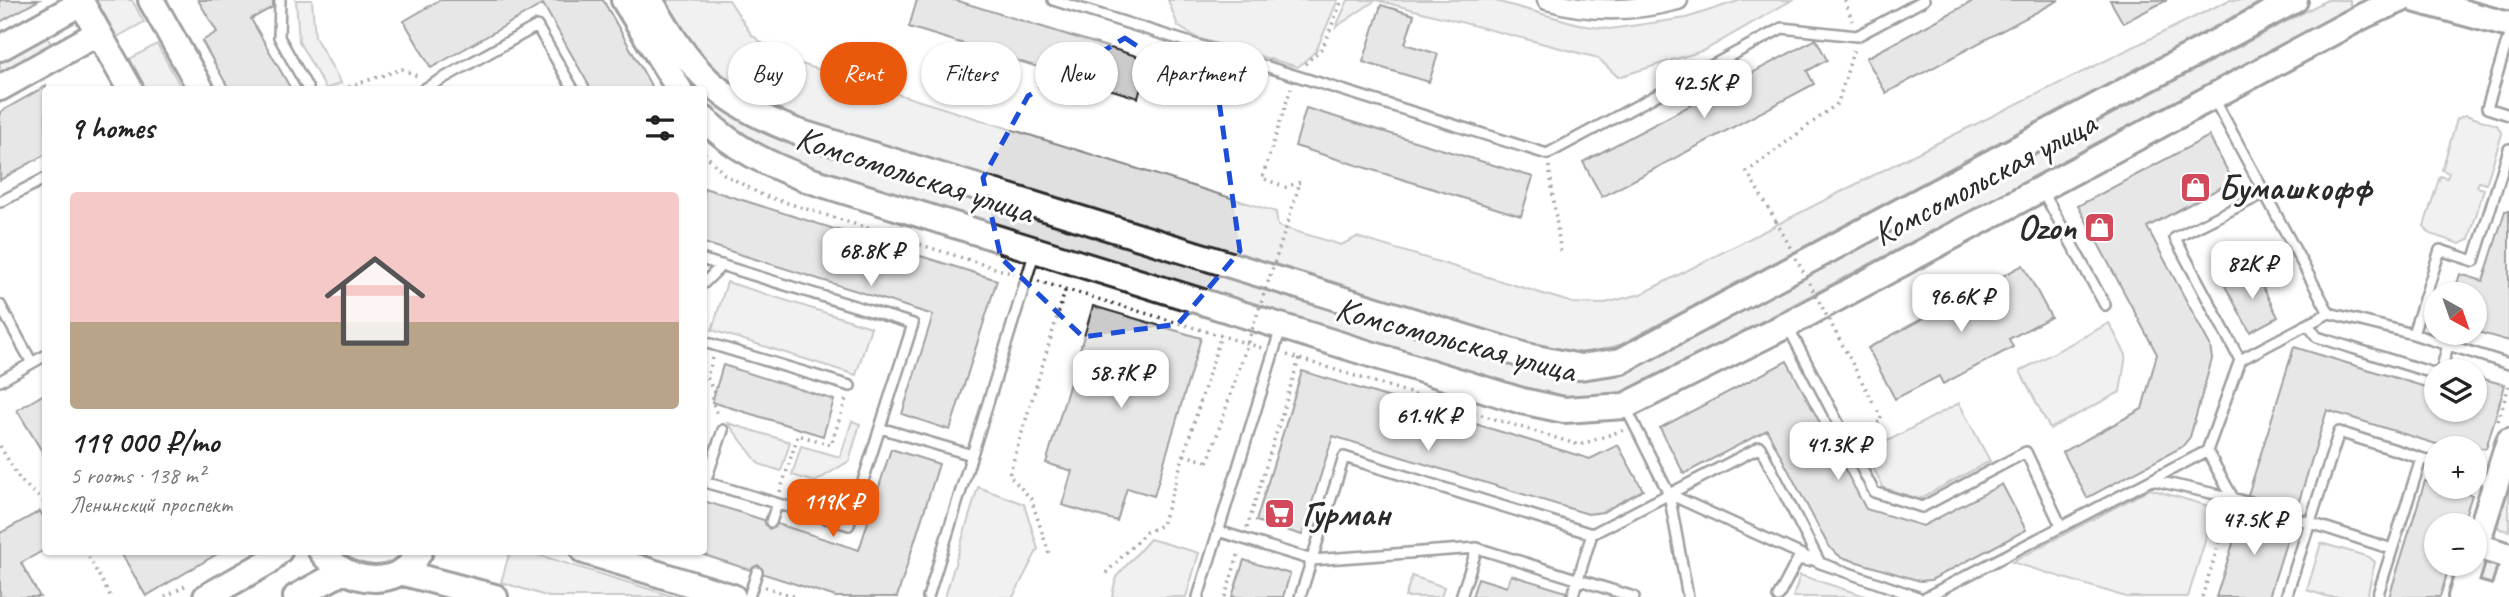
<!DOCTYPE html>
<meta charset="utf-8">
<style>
body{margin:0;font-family:Caveat,sans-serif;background:#f6f6f6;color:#222;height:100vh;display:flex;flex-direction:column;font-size:26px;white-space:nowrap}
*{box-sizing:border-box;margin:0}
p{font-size:23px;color:#767676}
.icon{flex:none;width:38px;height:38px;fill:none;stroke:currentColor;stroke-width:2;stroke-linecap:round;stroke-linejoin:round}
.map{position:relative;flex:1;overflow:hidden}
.side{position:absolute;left:42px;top:86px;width:665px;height:469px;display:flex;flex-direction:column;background:#fff;border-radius:7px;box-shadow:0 2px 5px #0004}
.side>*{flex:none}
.top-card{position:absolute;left:728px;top:42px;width:665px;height:63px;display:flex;gap:14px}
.needle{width:46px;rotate:140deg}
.fabs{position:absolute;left:2424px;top:282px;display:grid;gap:14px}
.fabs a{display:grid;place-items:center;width:63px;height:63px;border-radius:50%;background:#fff;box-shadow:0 2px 5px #0004;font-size:35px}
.price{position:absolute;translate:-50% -60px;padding:0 16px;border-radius:14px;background:#fff;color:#222;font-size:23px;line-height:46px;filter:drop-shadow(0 2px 4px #0008)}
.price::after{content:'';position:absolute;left:50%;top:42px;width:21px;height:16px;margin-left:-10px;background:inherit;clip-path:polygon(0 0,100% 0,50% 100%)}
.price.selected{background:#ea580c;color:#fff}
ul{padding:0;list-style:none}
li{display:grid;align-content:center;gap:14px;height:371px;padding:0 28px}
li span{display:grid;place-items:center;height:217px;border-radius:7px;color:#555}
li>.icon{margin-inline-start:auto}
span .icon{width:126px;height:126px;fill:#fffc;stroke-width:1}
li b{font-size:30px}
h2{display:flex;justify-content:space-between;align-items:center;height:84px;padding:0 28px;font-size:30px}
.chip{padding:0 24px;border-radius:32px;background:#fff;box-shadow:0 2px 5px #0004;font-size:24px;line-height:63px}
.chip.selected{background:#ea580c;color:#fff}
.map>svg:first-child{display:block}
.green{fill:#e0e0e0;stroke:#868686;stroke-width:2}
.building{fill:#cbcbcb;stroke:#2b2b2b;stroke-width:2}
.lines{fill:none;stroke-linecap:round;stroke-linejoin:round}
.lane-casing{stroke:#2b2b2b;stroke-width:14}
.street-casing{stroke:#2b2b2b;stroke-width:23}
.secondary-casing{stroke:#2b2b2b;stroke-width:30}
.path{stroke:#2b2b2b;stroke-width:3.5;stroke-dasharray:2 5;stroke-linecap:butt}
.lane{stroke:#fff;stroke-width:9}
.street{stroke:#fff;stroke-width:18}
.secondary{stroke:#fff;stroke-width:24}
.path-bridge{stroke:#2b2b2b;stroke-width:3.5;stroke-dasharray:2 5;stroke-linecap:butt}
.marked{fill:none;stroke:#1d4ed8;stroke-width:5;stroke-dasharray:14 9;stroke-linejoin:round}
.labels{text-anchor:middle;stroke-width:6;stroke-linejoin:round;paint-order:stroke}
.street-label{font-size:35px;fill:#2b2b2b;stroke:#fff}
.poi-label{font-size:35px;font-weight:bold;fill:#2b2b2b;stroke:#fff;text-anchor:start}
</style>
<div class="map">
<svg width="2509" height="597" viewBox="0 0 2509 597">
<rect width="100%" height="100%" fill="#fff"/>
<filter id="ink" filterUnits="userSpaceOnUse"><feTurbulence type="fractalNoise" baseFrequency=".0143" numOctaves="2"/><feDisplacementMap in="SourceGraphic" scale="14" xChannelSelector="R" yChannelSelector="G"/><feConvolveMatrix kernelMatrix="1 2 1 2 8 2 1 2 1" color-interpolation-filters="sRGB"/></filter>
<g filter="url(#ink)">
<path class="green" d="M96,0H132L144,22L117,37Z
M296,0H312L315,37L341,83L326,89L299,42Z
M666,0H729L751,34L779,57L1276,212L1278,226L1341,245L1357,237L1573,303L1601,304L1641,294L1919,152L2229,0H2264L1622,344L1591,353L1558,352L785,114C724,87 698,57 666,0Z
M1168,0H1338L1316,51L1298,67L1197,38L1178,26Z
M1348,0H1492L1586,26L1610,29L1686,18L1741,0H1792L1705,50L1618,77L1598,58L1376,0L1336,27Z
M2327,0H2350V8L1644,384L1619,394L1564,399L828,175C782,157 737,139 704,101V91C744,132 779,140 832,157L1539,373C1576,381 1602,382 1637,367Z
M47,37L53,47L0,79V60Z
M157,44L182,89H146L130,59Z
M2465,115L2497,125L2502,134L2486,184L2479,182L2477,187L2484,189L2469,239L2460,244L2430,234L2424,226L2440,176L2447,178L2449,173L2442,170L2457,119Z
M727,282L871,327L856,375L712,330Z
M2109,323L2126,355L2120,392L2050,429L2020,371Z
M1959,403L1990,461L1919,499L1884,488L1865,453Z
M852,421L860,424L849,461L815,482L792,475L801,446L840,457Z
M728,423L790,442L781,471L759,464Z
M2509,474V531L2500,529L2496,524Z
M978,487L1024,504L1038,549L1013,597H945Z
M2150,489L2215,508L2188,597H2126L2012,562Z
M1150,539L1199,553L1186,597H1112L1116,577Z
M2321,543L2369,557L2375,562L2367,597H2329L2307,590Z
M510,551H526L675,597H549L501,582Z
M2484,559L2501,564L2494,588L2477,583Z
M1800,575L1868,597H1793Z
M1412,576L1444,587L1441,597H1405Z"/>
<path class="building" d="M0,0H39L0,22Z
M198,0H273V7L251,19L291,89H229L202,41L217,32Z
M440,0H603L653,89H591L543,4L431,68L404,21Z
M917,0H955L1149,60L1138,98L909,27Z
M1975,0H2059L1886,93L1866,58Z
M2110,0H2167L2123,23Z
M1381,5L1414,15L1405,44L1438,54L1429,82L1363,62Z
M1816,39L1827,60L1807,71L1814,84L1602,197L1583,162Z
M46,86V154L0,180V112Z
M1306,108L1533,177L1521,216L1295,146Z
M2209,136L2233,181L2147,227L2210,345L2212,359L2190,437L2182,447L2087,498L2063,452L2142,409L2157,354L2078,206Z
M704,188L997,280L950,430L902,414L933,315L704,243Z
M2505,211H2509V341L2474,331V294H2454L2460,274L2483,281Z
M2023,265L2051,317L2009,339L2013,347L1943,384L1939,376L1895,399L1868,348Z
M2254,270L2278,317L2250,332L2225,286Z
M1093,306L1201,338L1154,496L1127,488L1117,521L1062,505L1072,471L1046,463Z
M2294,347L2432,389L2430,394L2436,396V410H2474V376L2505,385L2486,448H2449L2327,410L2296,511L2248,495Z
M1787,361L1866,509L1923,526L2002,484L2026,530L1931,580L1920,581L1841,557L1829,547L1767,430L1684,474L1660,428Z
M723,365L834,400L823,436L712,402Z
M1302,371L1590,459L1618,445L1643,490L1603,512L1588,514L1333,436L1302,535L1256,521Z
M46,393V458L17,410Z
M891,449L939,464L897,597H836L764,574L758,565L750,570L704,555V501L764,520L769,529L778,524L859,550Z
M2425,481L2472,495L2462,525H2436V564H2450L2440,597H2389Z
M2244,509L2292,524L2269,597H2216Z
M40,511L46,521V549L21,563L40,597H0V533Z
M120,551H222L146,596Z
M1244,560L1290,574L1283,597H1232Z
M1511,575L1566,592V597H1472L1478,578L1507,587Z"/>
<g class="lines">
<defs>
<path id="lane" d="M280,0L279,37L308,89
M1053,0L1547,154L1782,28L1857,36L1924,0
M2509,35L2487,108L2509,115
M424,89L537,26L573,89
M2213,97L2329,313
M2042,190L2105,305
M0,202L46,178
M704,260L913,324L849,525L705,482L723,430
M704,283L722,265
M0,305L32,363
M2309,326L2317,337L2436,374
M1788,327L1874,492L1922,507L2026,452L2061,526
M2413,334L2440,250L2474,261L2509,149
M704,342L850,386
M2240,360L2175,238L2263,194
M2441,371L2448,345
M0,381L46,355
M1626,408L1669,494L1688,597
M880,428L972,455
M2207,451L2233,498
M2474,476L2493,481
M2152,480L2233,498L2392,549
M1669,494L1820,563L1918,597
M771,522L777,504
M1218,531L1312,560L1477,548L1634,597
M1573,595L1592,534
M749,597L757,572
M928,597L1035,251
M1198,597L1281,328
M1300,597L1344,457L1592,534L1760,447L1820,563
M1461,597L1477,548
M1778,597L1798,559L1808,561
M1926,597L2207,451L2240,360L2329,313L2413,334L2509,364
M2286,597L2339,432L2436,463
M2377,597L2421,459"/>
<path id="street" d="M1547,0C1591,13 1633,12 1678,0"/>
<path id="secondary" d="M80,0L130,89
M151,0L201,89
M624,0L679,89
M650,0C691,72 718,101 795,131L1526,356L1580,367L1621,361L2295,0
M2417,0L2509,25
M0,48L81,3
M0,88L98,33
M704,119C734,149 770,165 809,180L1522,401L1564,410L1625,406L1787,325L2365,15L2400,0
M2477,546L2509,556
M321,551C345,583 398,593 420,551
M584,551L733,597
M2474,553L2509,441
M400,572L495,597
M2463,590L2487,597
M206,597L268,562L279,551
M296,597L342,572
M2461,597L2471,564
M2502,597L2509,574"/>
</defs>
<use href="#lane" class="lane-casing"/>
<use href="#street" class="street-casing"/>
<use href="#secondary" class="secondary-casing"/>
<path class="path" d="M1845,0L1852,21
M1305,64L1323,47L1342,0
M342,89L402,69L419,77
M704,153L724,174L762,195L1014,274
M1549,166L1561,255
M1776,221L1747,172L1838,103L1854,48
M1288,222L1300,182L1286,187L1262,178L1291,88
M1038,281L1262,348
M1287,355L1579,445L1624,430
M713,358L707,377L714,393L712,401L718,416
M2498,421L2509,386
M1859,433L1882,420L1875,406
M0,446L20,480L46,504
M1184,455L1208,462
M780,492L798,435L831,445L846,399
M1247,528L1299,359
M85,551L111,597
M1049,553L1031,499L1009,475L1066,288
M1106,573L1146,532L1162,525L1221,335
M765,587L796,597
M165,597L188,584
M1225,597L1239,552
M2202,597L2229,512"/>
<use href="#lane" class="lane"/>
<use href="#street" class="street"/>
<use href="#secondary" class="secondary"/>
<path class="path-bridge" d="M1776,221L1875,406
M1208,462L1288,222"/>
</g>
</g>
<path d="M0 0H2509V597H0ZM1125,38L1219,101L1240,251L1178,324L1083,337L1001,258L983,178L1028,96Z" fill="#fff" fill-opacity=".55" fill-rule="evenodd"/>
<path class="marked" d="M1125,38L1219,101L1240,251L1178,324L1083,337L1001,258L983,178L1028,96Z"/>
<defs>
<symbol id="shop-square" viewBox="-11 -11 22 22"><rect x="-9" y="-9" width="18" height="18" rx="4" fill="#d1495b" stroke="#fff"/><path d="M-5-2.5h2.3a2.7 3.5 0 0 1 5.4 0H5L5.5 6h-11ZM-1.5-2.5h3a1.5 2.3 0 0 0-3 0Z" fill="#fff"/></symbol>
<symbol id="supermarket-square" viewBox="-11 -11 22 22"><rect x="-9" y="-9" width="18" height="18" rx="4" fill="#d1495b" stroke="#fff"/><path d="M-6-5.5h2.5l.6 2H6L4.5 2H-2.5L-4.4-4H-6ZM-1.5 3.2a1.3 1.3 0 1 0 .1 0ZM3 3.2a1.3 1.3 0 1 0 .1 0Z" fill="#fff"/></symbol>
</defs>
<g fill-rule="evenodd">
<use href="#shop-square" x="2178" y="170" width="35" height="35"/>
<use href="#shop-square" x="2082" y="210" width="35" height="35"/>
<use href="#supermarket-square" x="1262" y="496" width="35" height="35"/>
</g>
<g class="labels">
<g class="street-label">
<text transform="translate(915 174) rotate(18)" y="12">Комсомольская улица</text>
<text transform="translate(1984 178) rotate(-28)" y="12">Комсомольская улица</text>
<text transform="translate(1456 339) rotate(15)" y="12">Комсомольская улица</text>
</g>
<g class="poi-label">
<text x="2218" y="199">Бумашкофф</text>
<text x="2076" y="239" text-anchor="end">Ozon</text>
<text x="1302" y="525">Гурман</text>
</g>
</g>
</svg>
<div class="fabs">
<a><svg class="needle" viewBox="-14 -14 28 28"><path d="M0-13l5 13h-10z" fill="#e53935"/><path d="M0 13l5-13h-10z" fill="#767676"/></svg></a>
<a><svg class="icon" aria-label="layers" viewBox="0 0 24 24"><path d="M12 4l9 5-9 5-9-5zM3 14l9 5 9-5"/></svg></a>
<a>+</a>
<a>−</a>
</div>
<b class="price" style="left:1704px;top:120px">42.5K ₽</b>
<b class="price" style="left:871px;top:288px">68.8K ₽</b>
<b class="price" style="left:2252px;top:301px">82K ₽</b>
<b class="price" style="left:1961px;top:334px">96.6K ₽</b>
<b class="price" style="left:1121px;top:410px">58.7K ₽</b>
<b class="price" style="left:1428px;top:453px">61.4K ₽</b>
<b class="price" style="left:1838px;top:482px">41.3K ₽</b>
<b class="price selected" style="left:833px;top:539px">119K ₽</b>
<b class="price" style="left:2254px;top:557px">47.5K ₽</b>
<div class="top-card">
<a class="chip">Buy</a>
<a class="chip selected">Rent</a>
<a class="chip">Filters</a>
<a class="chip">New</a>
<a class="chip">Apartment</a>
</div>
<section class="side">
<h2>9 homes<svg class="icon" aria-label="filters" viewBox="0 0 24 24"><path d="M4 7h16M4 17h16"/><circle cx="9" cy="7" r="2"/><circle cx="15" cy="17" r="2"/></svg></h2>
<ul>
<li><span style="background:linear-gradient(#f6c9c9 60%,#b9a48a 0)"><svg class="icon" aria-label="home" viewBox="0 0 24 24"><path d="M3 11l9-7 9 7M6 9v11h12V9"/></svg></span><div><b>119 000 ₽/mo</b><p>5 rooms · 138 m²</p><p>Ленинский проспект</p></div></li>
</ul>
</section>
</div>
